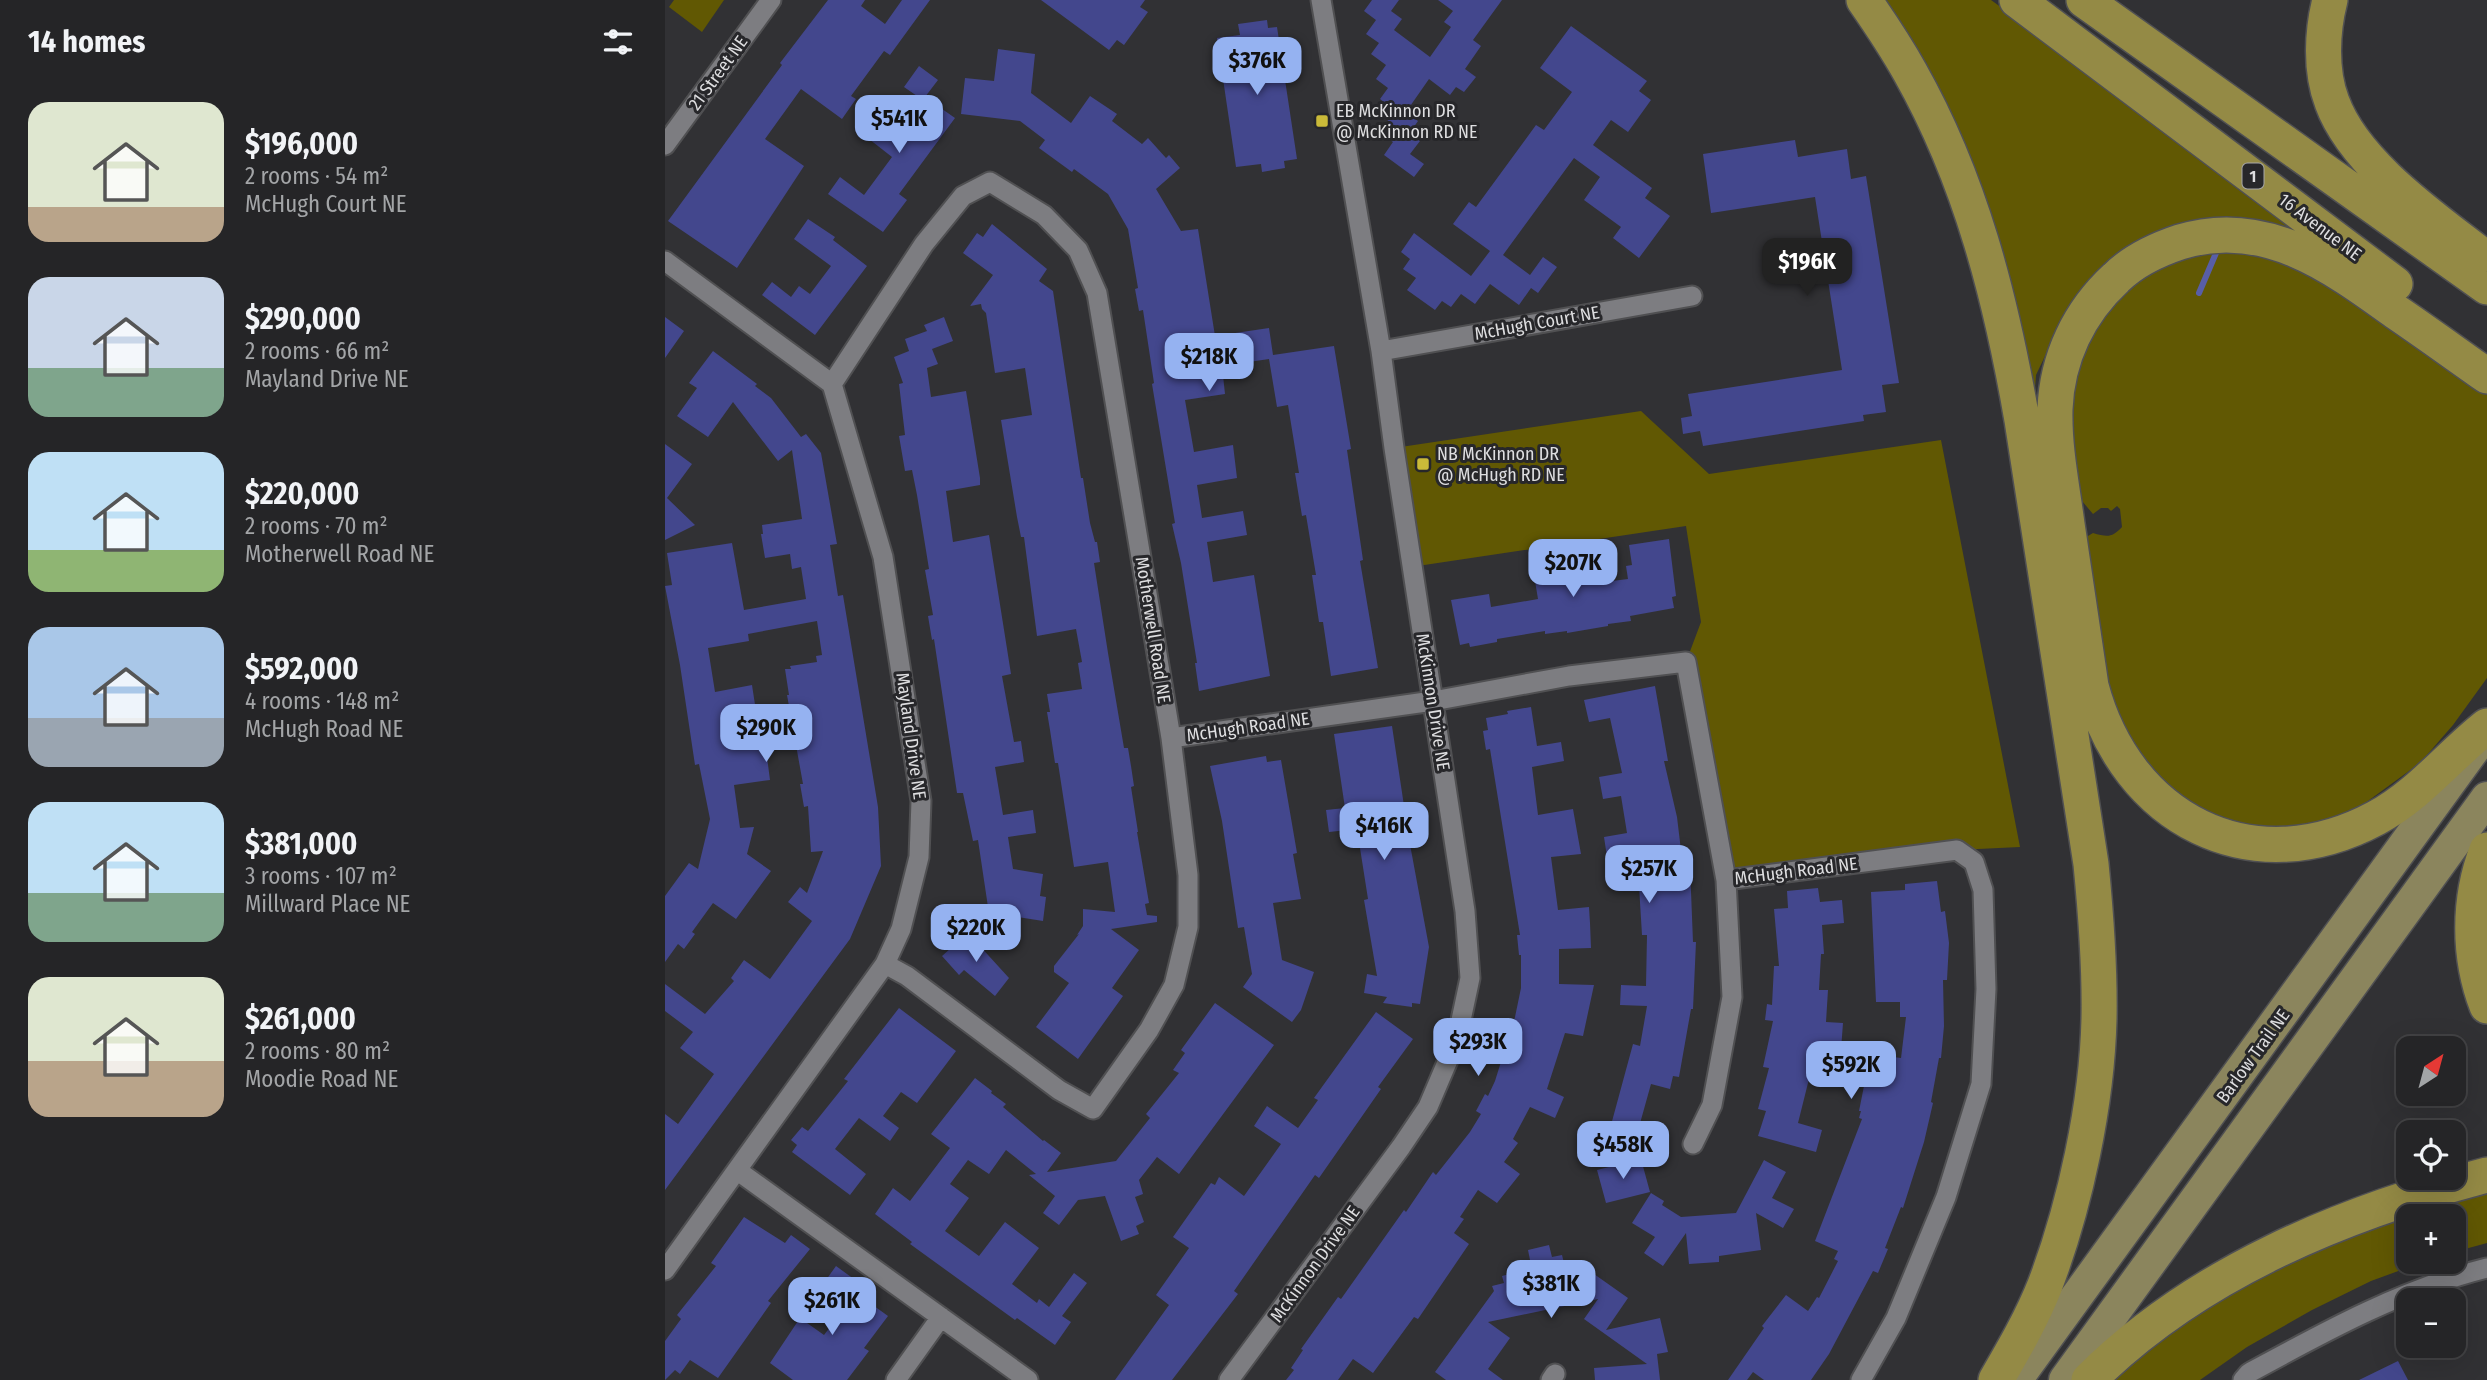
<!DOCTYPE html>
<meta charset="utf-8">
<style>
body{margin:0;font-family:"Fira Sans Condensed",sans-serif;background:#313133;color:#f1f3f6;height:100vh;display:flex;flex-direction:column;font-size:26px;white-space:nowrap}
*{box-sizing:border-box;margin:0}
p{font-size:23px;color:#a3a5a7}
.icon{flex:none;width:38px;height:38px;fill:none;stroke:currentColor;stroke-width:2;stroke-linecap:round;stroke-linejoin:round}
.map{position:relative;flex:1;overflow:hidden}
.panel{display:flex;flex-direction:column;background:#252527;width:665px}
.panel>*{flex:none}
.needle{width:46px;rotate:36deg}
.fabs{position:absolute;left:1731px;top:1036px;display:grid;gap:14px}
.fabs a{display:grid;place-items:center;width:70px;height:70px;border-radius:14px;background:#252527;box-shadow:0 7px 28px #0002,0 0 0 2px #424244;font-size:35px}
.price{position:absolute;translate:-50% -60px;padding:0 16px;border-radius:14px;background:#95b2f1;color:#111;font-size:23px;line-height:46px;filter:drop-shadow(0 2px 4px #0008)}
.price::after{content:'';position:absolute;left:50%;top:42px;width:21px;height:16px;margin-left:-10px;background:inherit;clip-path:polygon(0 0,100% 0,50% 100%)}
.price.active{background:#222;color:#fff}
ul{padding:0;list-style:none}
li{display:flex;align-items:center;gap:21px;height:175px;padding:0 28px}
li span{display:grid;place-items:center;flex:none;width:196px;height:140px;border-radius:21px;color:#555}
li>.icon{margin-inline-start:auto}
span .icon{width:84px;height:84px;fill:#fffc;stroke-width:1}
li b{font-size:30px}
h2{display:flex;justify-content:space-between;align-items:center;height:84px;padding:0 28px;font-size:30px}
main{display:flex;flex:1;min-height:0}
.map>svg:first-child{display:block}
.green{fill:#615803}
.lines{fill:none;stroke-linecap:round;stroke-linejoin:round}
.stream{stroke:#585ea7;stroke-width:6}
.building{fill:#43478d}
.minor-casing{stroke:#505052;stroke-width:23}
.primary-casing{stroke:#505052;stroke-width:35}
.motorway-casing{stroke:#505052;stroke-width:38}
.minor{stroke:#7d7d81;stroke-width:19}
.primary{stroke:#8b855d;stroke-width:32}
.motorway{stroke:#948a45;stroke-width:35}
.poi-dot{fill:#caba39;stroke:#27272a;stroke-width:2.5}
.labels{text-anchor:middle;stroke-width:6;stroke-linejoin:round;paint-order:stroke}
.shield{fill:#27272a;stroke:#a7a7a9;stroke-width:2}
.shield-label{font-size:16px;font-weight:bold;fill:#dedee0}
.street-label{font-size:18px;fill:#dedee0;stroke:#27272a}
.poi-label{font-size:18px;fill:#dedee0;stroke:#27272a;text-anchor:start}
</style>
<main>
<section class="panel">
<h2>14 homes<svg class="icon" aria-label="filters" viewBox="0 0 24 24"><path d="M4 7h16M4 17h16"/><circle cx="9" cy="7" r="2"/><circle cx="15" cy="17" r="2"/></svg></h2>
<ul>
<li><span style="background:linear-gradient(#dfe7d0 75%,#b9a48a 0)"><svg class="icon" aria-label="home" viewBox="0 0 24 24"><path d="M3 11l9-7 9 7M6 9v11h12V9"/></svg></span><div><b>$196,000</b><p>2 rooms · 54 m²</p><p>McHugh Court NE</p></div></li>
<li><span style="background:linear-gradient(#c9d6e8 65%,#7fa58c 0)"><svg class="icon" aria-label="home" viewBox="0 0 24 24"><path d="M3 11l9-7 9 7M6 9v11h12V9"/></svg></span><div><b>$290,000</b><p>2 rooms · 66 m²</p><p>Mayland Drive NE</p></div></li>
<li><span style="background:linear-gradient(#bfe0f5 70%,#8fb573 0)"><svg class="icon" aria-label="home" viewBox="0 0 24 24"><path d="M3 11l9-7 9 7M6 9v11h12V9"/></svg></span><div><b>$220,000</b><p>2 rooms · 70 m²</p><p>Motherwell Road NE</p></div></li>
<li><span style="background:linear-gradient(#a9c7e8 65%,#9aa5b1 0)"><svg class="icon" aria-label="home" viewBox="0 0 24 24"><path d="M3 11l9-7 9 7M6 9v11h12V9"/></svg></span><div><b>$592,000</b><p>4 rooms · 148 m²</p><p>McHugh Road NE</p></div></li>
<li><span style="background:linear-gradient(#bfe0f5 65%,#7fa58c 0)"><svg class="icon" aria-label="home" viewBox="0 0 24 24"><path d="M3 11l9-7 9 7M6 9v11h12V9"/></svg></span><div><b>$381,000</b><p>3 rooms · 107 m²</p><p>Millward Place NE</p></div></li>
<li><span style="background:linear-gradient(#dfe7d0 60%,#b9a48a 0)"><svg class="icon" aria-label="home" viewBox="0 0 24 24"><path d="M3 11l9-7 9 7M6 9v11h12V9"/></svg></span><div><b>$261,000</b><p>2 rooms · 80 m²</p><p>Moodie Road NE</p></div></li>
</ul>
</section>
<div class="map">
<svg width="1822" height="1380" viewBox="0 0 1822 1380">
<rect width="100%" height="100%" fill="#313134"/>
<path class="green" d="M9,0H59L37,32L4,7Z
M1214,0H1326L1451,90L1632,229L1630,233L1432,273L1415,291L1398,318L1371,375L1369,404L1358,368Z
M1523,250L1611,251L1822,390V678L1788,725L1755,763L1692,809L1667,819L1630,828L1573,825L1526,805L1481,768L1442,701L1421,543L1423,536L1428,533C1442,537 1447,538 1457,527L1455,509L1452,506L1446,511L1443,508H1436L1428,514L1417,501L1408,461L1405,427L1413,364L1426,329L1470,278Z
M976,411L1044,474L1276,440L1355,847L1292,850L1061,880L1021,662L1036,622L1021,526L746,567L729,448Z
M1822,1194V1243L1789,1252L1788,1216H1743V1262H1758L1706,1281L1647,1310L1582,1347L1535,1380H1447C1471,1362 1495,1342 1519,1324C1608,1262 1715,1214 1822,1194Z"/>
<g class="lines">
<path class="stream" d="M1534,293L1554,246"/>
</g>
<path class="building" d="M163,0H200L196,6L220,24L237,0H265L225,55L219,51L186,96L191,99L177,119L136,89L100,139L139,166L72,268L3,221L117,65L115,63Z
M376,0H480L475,7L483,12L459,45L452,40L444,50Z
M707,0H734L726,11L737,19L729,30L765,57L786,27L779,22L788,11L773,0H837L808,40L816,46L800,69L811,77L799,92L791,87L785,95L764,79L741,112L753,121L744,134L755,141L745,154L759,164L749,177L719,155L728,142L716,134L725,122L713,113L720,103L715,99L723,88L711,79L721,65L706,54L714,43L701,34L711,20L699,11Z
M602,20L603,28L612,27L632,159L619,161L620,168L597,172L596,164L571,167L552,38L575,35L573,24Z
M906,26L982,81L974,91L986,100L963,132L946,120L928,145L987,188L980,198L1005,216L974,258L948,238L956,227L919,200L935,177L909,158L838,255L865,275L878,257L892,267L873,293L866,288L854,305L825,284L810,304L796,294L786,307L777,301L770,310L742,290L751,278L738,269L745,259L736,252L749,233L806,276L825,251L788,224L804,202L811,207L871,125L879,130L907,92L875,68Z
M333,49L370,54L366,93L406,123L425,96L452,114L447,121L477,144L483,138L501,158L504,155L515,168L491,189L516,231L533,229L550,336L604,328L608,355L669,346L686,449L682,450L698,560L695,561L713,668L666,676L658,622H654L647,575H651L641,515L637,516L630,473H634L623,405L612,407L604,359L557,366L560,394L520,400L529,452L568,445L572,478L532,485L537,518L578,511L582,535L542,542L548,582L589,575L605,676L534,691L530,663H532L516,563L507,524L510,523L487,384L489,383L478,310L474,311L470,289L473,288L463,229L443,194L409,169L407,172L374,148L380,140L355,121L296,114L300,78L329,81Z
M254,66L273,80L260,97L290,118L234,194L242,200L218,232L163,194L175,177L199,195L227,157L204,139L217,121L228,129L252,96L239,87Z
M1130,140L1133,157L1182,149L1186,179L1201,176L1234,383L1217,385L1221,412L1198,415L1199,421L1038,446L1035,431L1018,434L1016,418L1027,416L1023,394L1177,370L1150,197L1046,213L1038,154Z
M143,219L170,237L168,240L202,266L150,335L97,295L107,282L126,297L134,286L145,294L166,266L129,239Z
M327,224L382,269L374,281L388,291L416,478H418L425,523L430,542H432L435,562L429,563L443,653L459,748H463L466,766L469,786L466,787L473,832H472L484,903L480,904L482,915L492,916V922L446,929L474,950L447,988L458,996L413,1059L371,1027L404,983L389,972V966L414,934L412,935L418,926V909L450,912L443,862L409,867L393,763H390L385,730L382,712H385L382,694L417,689L413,663L417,662L411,629L372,636L359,537H356L352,517L336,420L367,415L360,368L330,373L321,313L317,309L316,304L305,306L328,275L298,253L312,233L318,237Z
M0,317L19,331L0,358Z
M279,317L288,341L267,349L273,364L262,368L266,397L301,391L315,478V485L281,491L288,542L324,535L346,674L337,676L349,742L356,741L359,762L330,767L338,815L368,810L371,833L343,837L348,869L378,874L375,896L381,897L378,921L346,916L338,940L306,930L314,904L323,907L313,840L308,841L298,793H292L269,639L267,640L263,616L268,615L260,570L264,569L252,495L247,470L240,471L234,436L240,435L234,384L238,383L229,357L244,351L240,339L262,331L259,325Z
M48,351L92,384L90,386L106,398L136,437L141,434L156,453L172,544L165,545L173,596L178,595L213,807L216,866L185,939L0,1190V1114L13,1124L49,1074L15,1048L28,1032L0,1011V984L40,1014L69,981L66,978L79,960L105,979L147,921L123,902L135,887L142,893L158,851L146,852L143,806L139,807L135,784H138L122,695H124L120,669H126L125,666L152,662L151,656L157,655L152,621L83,634L84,641L43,648L50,692L87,685L98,757H102L105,780L69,785L75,828L89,827L82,854L106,871L71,919L48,903L27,932L30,934L19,949L13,944L0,962V896L24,863L33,869L45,819L34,764L30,765L15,665L0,586L7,585L2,553L67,543L79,610L141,599L136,567L127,569L125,554L100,558L96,534H98L97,525L137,519L127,450L113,461L68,402L43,437L12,416L32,388L24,383Z
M0,444L27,464L2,498L30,525L0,540Z
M1004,539L1011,596L1007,597L1009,608L965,616L966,621L943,624V626L902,633V631L880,634V631L832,639V642L805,647L804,643L795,645L786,600L824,594L826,607L873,599L867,563L910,554L915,585L963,579L961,566L967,565L964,545Z
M990,686L1003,761H999L1012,817L1018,867L1025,866L1028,942H1031L1028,1009H1026L1014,1077L1008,1076L1005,1089L986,1084L974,1127H981L980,1145L919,1142V1123L946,1125L968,1044L975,1046L982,1006L955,1005L956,985L981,986L982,935H977L974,886L953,890L947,857H942L939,837L962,833L956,796L938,799L934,777L957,773L945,718L924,722L919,700Z
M866,707L872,746L896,742L899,761L867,767L873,815L908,809L916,854L886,857L893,910L924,907L925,923L926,948L894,949V984L929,985L918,1036L900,1033L882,1089L899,1097L890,1118L865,1107L848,1139L853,1143L839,1162L855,1174L832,1203L813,1190L795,1217L799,1219L789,1233L804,1244L753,1319L749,1317L708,1373L688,1359L673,1380H621L629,1370L626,1368L638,1350L636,1349L673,1297L676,1299L739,1210L741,1212L768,1172L771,1175L805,1132L816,1114L811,1111L820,1094L823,1096L830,1081L850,1017L856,988V955H854L852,935H855L825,749L821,750L818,731L823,730L821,718L843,714L842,711Z
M727,726L744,839L764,947L755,1004L747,1003V1007L718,1003L722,997L699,993L702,974L712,976L699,900L703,899L692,829L664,832L661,810L680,808L669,734Z
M601,756L602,762L616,760L632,853L628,854L636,899L608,903L617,960L649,972L636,1010L627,1022L578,987L587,974L579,927L573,928L557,821L545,766Z
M1272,881L1276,912L1280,911L1284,943L1282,980H1278L1279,1026L1276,1058H1274L1266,1102L1268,1103L1259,1142L1238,1208L1236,1207L1220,1248L1223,1249L1213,1273L1208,1271L1164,1354L1146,1380H1099L1088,1372L1082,1380H1063L1099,1328L1097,1326L1121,1295L1143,1311L1152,1297L1154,1298L1173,1261L1169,1259L1173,1251L1150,1241L1197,1119L1194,1118L1196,1111H1194L1199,1086L1197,1085L1198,1074L1147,1067L1133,1123L1157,1130L1151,1152L1093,1136L1101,1111L1093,1109L1104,1068L1098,1067L1108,1021L1100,1020L1102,1004L1107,1005L1109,966H1114L1109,909L1123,908L1122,891L1153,888L1155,902L1177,900L1179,923L1157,925L1159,954H1156L1154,990H1163L1161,1022L1178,1023L1176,1050L1236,1058L1241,1017H1235V1002H1211L1206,892L1240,890V884Z
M303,933L344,978L330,996L299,970L294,975L277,956Z
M550,1003L609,1045L514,1174L492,1157L474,1180L478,1194L470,1197L479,1222L471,1226L474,1234L456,1241L440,1196L413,1200L394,1225L378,1213L390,1196L364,1175L371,1174L341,1150L324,1174L303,1160L285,1184L304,1198L280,1231L314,1256L340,1222L374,1248L347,1284L372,1303L374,1299L384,1307L409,1273L422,1283L397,1316L406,1322L390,1345L352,1318L350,1320L245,1244L247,1242L210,1214L228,1188L245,1201L285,1148L266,1134L310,1078L327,1091L326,1093L341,1104L338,1107L378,1141L379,1140L396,1153L382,1172L451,1161L485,1118L481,1114L514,1073L508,1070L520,1053L516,1050Z
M234,1008L291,1051L252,1103L236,1092L218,1116L234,1128L225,1141L194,1118L170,1149L201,1174L185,1195L127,1152L132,1145L126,1140L137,1127L143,1131L183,1081L179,1079Z
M711,1012L748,1039L713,1087L716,1089L654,1178L650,1175L569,1291L573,1294L507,1380H450L504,1305L491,1295L524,1248L508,1237L546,1183L550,1185L554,1177L579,1196L616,1144L589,1126L602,1106L633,1128L653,1100L649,1098Z
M976,1159L985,1192L941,1203L932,1170Z
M1099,1160L1121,1172L1107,1198L1129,1209L1118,1228L1091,1213L1096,1250L1054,1256V1262L1024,1264L1021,1233L998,1266L979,1253L990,1237L967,1223L986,1193L999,1201L997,1205L1016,1217L1071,1213Z
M79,1217L120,1243L126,1235L145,1249L103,1301L106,1303L53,1378L25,1360L15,1374L10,1370L0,1380V1341L16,1319L12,1315L51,1266L46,1263Z
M884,1245L887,1257L897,1255L899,1263L906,1261L913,1296L929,1274L963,1298L941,1330L995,1318L1003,1352L992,1354L995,1380H930L929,1368L982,1364L919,1319L933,1299L823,1322L845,1338L823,1369L838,1380H781L770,1372L829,1291L827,1286L839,1283L837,1276L848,1273L846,1263L865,1260L863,1250Z
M171,1266L193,1282L187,1290L223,1316L199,1348L204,1351L182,1380H128L105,1363L135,1318L159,1335L181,1306L156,1287Z
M1733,1361L1743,1380H1694Z"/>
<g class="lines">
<defs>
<path id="minor" d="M0,145L106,0
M0,261L167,384L218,557L256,801L254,857L236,929L220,964L0,1270
M716,351L1027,296
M167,384L259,244L298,196L325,182L379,215L413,250L432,293L506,738L523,875V927L509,985L484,1030L428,1109L394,1090L242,976L220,964
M506,738L768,701L904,676L1021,662L1061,880L1292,850L1309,862L1318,890L1321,989L1316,1084L1281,1197L1231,1318L1196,1380
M1028,1144L1047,1105L1067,997L1061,880
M73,1171L363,1380
M231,1380L276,1317
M564,1380L736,1147L763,1107L792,1039L805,978L800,911L729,448L716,351L656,0
M886,1380L890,1374
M1578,1380L1584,1373C1661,1331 1737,1289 1822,1268"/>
<path id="primary" d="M1351,1380L1809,749
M1400,1380L1822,798"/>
<path id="motorway" d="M1199,0C1215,23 1231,47 1245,72C1306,180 1336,299 1357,420L1426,864C1431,915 1435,967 1434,1019C1432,1104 1410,1206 1380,1285C1367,1318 1349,1349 1331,1380
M1352,0L1730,284
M1419,0L1822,287
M1665,0C1657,31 1655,71 1667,102C1689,163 1767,217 1816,255
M1822,376C1792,355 1762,333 1731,312C1666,265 1599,216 1515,242C1491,250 1469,260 1451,278C1414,312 1392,358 1390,409C1389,448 1397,486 1402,524C1410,578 1418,632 1426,686C1461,819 1586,885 1711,818C1754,795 1784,756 1822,726
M1822,850C1803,899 1803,957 1822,1006
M1424,1380C1531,1273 1678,1213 1822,1175"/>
</defs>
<use href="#minor" class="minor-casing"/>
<use href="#primary" class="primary-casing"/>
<use href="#motorway" class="motorway-casing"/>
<use href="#minor" class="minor"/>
<use href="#primary" class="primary"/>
<use href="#motorway" class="motorway"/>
</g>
<g class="poi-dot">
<rect x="650" y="114" width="14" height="14" rx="3.5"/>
<rect x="751" y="457" width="14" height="14" rx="3.5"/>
</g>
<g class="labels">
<rect class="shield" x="1577.5" y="163.5" width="21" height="25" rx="5"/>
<g class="shield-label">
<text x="1588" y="182">1</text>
</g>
<g class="street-label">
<text transform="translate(53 73) rotate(-54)" y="6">21 Street NE</text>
<text transform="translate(1655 227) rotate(37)" y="6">16 Avenue NE</text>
<text transform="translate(872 323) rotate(-10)" y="6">McHugh Court NE</text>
<text transform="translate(488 630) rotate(81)" y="6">Motherwell Road NE</text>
<text transform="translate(768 702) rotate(81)" y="6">McKinnon Drive NE</text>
<text transform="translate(583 727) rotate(-8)" y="6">McHugh Road NE</text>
<text transform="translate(246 736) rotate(82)" y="6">Mayland Drive NE</text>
<text transform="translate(1131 871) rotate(-7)" y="6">McHugh Road NE</text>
<text transform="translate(1588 1056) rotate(-54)" y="6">Barlow Trail NE</text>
<text transform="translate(650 1264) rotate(-54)" y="6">McKinnon Drive NE</text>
</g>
<g class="poi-label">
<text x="671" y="117">EB McKinnon DR<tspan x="671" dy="21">@ McKinnon RD NE</tspan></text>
<text x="772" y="460">NB McKinnon DR<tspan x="772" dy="21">@ McHugh RD NE</tspan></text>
</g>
</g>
</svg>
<div class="fabs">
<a><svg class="needle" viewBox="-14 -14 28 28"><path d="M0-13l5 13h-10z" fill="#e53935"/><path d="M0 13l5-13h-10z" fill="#a3a5a7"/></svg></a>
<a><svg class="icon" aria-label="locate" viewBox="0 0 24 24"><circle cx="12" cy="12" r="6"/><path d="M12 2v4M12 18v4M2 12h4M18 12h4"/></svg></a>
<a>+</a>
<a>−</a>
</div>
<b class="price" style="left:592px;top:97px">$376K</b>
<b class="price" style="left:234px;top:155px">$541K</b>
<b class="price active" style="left:1142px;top:298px">$196K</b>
<b class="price" style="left:544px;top:393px">$218K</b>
<b class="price" style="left:908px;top:599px">$207K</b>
<b class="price" style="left:101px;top:764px">$290K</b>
<b class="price" style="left:719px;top:862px">$416K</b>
<b class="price" style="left:984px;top:905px">$257K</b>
<b class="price" style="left:311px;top:964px">$220K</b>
<b class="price" style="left:813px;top:1078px">$293K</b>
<b class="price" style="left:1186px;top:1101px">$592K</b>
<b class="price" style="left:958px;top:1181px">$458K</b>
<b class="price" style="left:886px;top:1320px">$381K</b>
<b class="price" style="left:167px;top:1337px">$261K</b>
</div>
</main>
